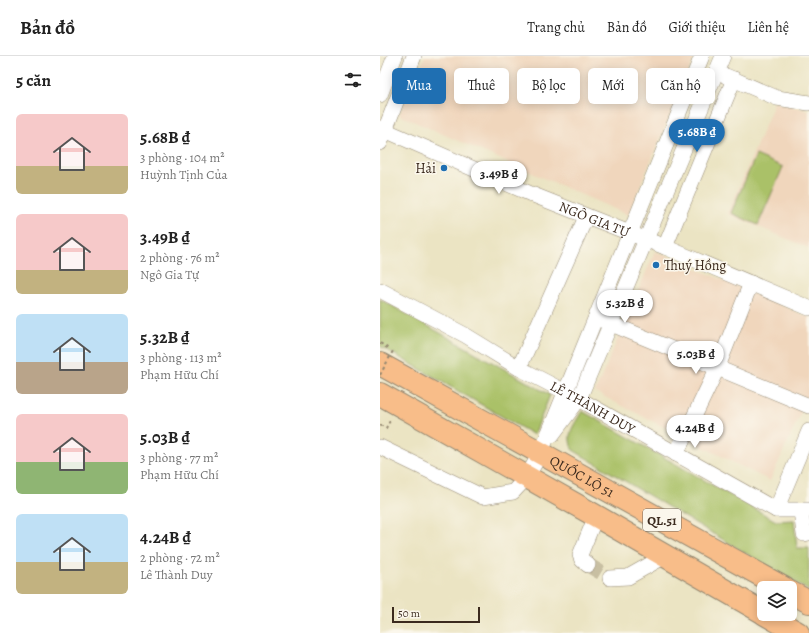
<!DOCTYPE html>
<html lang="vi">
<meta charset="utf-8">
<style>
body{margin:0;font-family:Alegreya,serif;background:#f6f6f6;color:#222;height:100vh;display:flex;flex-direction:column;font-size:15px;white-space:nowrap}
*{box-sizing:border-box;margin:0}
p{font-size:13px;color:#767676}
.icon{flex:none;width:22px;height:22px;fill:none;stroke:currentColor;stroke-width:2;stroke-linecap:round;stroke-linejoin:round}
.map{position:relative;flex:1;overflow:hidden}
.details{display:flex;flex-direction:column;background:#fff;width:380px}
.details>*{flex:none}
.guide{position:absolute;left:12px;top:12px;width:357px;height:36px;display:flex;gap:8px}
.tools{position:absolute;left:377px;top:525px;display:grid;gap:8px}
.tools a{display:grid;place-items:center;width:40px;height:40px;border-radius:6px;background:#fff;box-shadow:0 2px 10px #0003;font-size:20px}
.scale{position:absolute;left:12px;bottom:10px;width:88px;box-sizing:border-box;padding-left:4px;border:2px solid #3b2a1e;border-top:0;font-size:11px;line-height:14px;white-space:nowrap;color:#3b2a1e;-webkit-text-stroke:3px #fbf7ec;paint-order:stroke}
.price{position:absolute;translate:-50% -34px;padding:0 9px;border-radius:14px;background:#fff;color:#222;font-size:13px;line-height:26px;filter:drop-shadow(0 1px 2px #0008)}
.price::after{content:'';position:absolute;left:50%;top:24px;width:12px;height:9px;margin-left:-6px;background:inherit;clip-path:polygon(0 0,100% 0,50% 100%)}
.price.on{background:#1f6fb2;color:#fff}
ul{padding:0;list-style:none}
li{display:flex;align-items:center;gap:12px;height:100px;padding:0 16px}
li span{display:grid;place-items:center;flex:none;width:112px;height:80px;border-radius:6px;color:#555}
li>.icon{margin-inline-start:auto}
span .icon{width:48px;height:48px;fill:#fffc;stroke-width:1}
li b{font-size:17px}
h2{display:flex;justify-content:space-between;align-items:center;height:48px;padding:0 16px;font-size:17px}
.chip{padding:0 14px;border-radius:6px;background:#fff;box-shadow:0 2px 10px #0003;font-size:14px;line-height:36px}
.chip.on{background:#1f6fb2;color:#fff}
header{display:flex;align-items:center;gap:24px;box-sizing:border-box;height:56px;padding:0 20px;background:#fff;border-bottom:1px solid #e0e0e0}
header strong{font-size:19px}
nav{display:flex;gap:22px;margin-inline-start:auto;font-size:14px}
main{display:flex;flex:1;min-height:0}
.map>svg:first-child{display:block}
.built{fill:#f0d6bc}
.green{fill:#aac167;stroke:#727642}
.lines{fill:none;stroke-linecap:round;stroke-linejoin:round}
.minor-tunnel{stroke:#c8bfa2;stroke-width:15;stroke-dasharray:15 8;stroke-linecap:butt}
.minor-casing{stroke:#938770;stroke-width:16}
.highway-casing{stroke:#938770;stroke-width:24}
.path{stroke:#938770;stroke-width:2;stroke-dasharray:3 3;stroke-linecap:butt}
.minor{stroke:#fff;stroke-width:15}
.highway{stroke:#f8bd89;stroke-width:22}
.path-bridge{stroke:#938770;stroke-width:2;stroke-dasharray:3 3;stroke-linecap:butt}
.poi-dot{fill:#1f6fb2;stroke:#fbf7ec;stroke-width:1.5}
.labels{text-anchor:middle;stroke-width:3;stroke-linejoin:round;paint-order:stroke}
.shield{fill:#fbf7ec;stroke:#75685c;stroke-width:1}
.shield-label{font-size:13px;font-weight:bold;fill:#3b2a1e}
.poi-label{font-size:14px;fill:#3b2a1e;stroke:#fbf7ec;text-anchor:end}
.street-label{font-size:14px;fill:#3b2a1e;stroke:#fbf7ec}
</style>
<header>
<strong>Bản đồ</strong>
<nav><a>Trang chủ</a><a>Bản đồ</a><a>Giới thiệu</a><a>Liên hệ</a></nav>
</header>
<main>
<section class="details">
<h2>5 căn<svg class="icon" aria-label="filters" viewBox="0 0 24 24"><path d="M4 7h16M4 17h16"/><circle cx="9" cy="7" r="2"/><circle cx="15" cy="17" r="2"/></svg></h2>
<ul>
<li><span style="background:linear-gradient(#f6c9c9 65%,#c2b280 0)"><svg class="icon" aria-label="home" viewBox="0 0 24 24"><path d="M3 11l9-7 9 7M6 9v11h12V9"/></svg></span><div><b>5.68B ₫</b><p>3 phòng · 104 m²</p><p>Huỳnh Tịnh Của</p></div></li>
<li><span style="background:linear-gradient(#f6c9c9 70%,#c2b280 0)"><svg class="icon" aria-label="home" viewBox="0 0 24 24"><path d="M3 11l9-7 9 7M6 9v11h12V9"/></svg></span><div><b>3.49B ₫</b><p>2 phòng · 76 m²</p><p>Ngô Gia Tự</p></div></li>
<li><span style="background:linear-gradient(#bfe0f5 60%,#b9a48a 0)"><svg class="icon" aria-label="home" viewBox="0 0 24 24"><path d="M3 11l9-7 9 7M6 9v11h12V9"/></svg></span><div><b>5.32B ₫</b><p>3 phòng · 113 m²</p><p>Phạm Hữu Chí</p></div></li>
<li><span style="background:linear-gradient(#f6c9c9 60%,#8fb573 0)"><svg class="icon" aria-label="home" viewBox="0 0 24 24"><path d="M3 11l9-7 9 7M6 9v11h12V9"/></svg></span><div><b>5.03B ₫</b><p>3 phòng · 77 m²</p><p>Phạm Hữu Chí</p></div></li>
<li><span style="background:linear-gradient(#bfe0f5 60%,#c2b280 0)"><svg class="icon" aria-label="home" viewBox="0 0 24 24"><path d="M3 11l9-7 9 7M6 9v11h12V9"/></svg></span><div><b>4.24B ₫</b><p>2 phòng · 72 m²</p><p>Lê Thành Duy</p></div></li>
</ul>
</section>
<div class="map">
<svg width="429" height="577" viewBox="0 0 429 577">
<rect width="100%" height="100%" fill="#fbf7ec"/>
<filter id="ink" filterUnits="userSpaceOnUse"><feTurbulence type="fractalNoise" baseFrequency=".025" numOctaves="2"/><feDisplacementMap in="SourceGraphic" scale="8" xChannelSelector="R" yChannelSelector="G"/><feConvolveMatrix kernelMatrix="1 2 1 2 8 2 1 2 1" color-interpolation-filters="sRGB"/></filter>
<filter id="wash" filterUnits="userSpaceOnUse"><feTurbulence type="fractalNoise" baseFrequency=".012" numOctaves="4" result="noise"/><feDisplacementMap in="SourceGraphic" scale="16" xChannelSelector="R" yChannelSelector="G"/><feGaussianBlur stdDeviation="0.9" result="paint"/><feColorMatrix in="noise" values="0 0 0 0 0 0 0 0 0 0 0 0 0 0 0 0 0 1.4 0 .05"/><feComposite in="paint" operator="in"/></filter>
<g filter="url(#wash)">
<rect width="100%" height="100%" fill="#ebe4c3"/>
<path class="built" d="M45,0H315L248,159L19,59Z
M395,45L429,55V192L348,158Z
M275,195L429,261V339L390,425L215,336Z"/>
<path class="green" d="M376,99L403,111L378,169L351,157Z
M0,243L170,339L154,379L0,290Z
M202,355L396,465L414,464L417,492H429V535L193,394C185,378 194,370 202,355Z"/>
</g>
<g filter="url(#ink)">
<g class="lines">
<path class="minor-tunnel" d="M208,509L230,522"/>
<defs>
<g id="minor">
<path d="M346,20L397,42L429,47"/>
<path d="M0,39L15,0"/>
<path id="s1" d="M0,72L151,138L285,191L429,252"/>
<path d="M0,87L34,0"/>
<path d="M285,191L354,23"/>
<path id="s2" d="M0,234L85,279L139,312L199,343L396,454H429"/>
<path d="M222,264L429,350"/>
<path d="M139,312L206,161"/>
<path d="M172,379L199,343L343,0"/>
<path d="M0,391L103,441L133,436L147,421L161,396L322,0"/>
<path d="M296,398L337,313L371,227"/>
<path d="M396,454L429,375"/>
<path d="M421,455L424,478L429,477"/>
<path d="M208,509L202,504L200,499L216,460"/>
<path d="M230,522L248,521L285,500"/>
</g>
<g id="highway">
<path id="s3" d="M0,308L404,532"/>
<path d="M0,338L216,460L384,557"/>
<path d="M410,536L429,546"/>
<path d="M385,558L418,577"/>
</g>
</defs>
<use href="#minor" class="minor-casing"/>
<use href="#highway" class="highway-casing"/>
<path class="path" d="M0,287L9,293
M0,369L6,372L11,363"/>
<use href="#minor" class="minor"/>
<use href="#highway" class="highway"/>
<path class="path-bridge" d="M0,319L13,295"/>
</g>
</g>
<g class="poi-dot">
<circle cx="64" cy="112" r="4"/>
<circle cx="276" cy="209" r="4"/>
</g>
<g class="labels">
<rect class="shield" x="263" y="453" width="38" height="22" rx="3"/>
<g class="shield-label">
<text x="282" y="469">QL.51</text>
</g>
<g class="poi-label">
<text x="56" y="117">Hải</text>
<text x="284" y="214" text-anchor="start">Thuý Hồng</text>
</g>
<g class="street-label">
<text dy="5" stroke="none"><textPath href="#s1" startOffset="233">NGÔ GIA TỰ</textPath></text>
<text dy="5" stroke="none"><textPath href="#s2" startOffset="243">LÊ THÀNH DUY</textPath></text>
<text dy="5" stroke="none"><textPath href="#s3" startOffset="231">QUỐC LỘ 51</textPath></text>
</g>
</g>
</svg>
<div class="tools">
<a><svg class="icon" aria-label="layers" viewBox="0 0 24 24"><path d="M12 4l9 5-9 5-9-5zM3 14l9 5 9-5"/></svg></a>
</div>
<div class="scale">50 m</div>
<b class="price on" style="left:317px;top:97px">5.68B ₫</b>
<b class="price" style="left:119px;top:139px">3.49B ₫</b>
<b class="price" style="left:245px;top:268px">5.32B ₫</b>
<b class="price" style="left:316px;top:319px">5.03B ₫</b>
<b class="price" style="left:315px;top:393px">4.24B ₫</b>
<div class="guide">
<a class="chip on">Mua</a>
<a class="chip">Thuê</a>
<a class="chip">Bộ lọc</a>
<a class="chip">Mới</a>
<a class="chip">Căn hộ</a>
</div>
</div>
</main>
